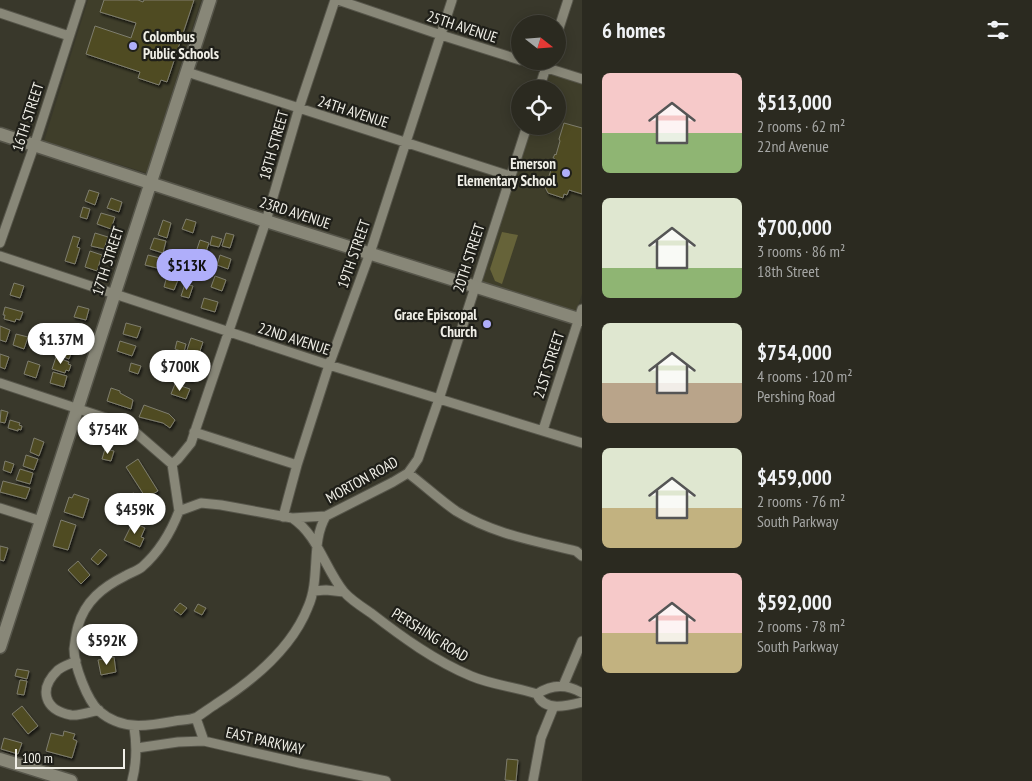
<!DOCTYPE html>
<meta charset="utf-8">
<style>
body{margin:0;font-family:"PT Sans Narrow",sans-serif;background:#333229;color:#f1f3f6;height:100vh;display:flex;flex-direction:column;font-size:19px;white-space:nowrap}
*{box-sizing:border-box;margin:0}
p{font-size:16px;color:#a6a7a5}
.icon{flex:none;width:28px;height:28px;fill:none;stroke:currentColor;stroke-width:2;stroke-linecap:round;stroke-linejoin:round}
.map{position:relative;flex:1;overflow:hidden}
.drawer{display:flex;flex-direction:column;background:#2b2a20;width:450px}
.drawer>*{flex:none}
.needle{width:32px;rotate:107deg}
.buttons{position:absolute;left:511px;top:15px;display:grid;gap:10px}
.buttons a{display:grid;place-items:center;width:55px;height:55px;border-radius:50%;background:#2b2a20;box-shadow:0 2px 12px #0003,0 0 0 1px #47463e;font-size:25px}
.scale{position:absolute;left:15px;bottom:12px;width:110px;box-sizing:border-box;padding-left:5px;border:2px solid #f0efe7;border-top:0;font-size:14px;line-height:18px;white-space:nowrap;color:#f0efe7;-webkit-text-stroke:4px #1f1f19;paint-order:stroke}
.price{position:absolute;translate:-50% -42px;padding:0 11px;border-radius:18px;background:#fff;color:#222;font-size:16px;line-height:32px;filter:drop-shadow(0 1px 2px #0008)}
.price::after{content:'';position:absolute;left:50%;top:30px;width:15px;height:11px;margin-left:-8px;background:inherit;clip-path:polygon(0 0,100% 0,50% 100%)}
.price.active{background:#afaefa;color:#111}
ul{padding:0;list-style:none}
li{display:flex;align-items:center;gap:15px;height:125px;padding:0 20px}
li span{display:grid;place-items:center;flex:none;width:140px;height:100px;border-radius:8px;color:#555}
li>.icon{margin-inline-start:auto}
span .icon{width:60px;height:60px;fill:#fffc;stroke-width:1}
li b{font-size:21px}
h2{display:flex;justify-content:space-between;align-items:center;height:60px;padding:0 20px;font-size:21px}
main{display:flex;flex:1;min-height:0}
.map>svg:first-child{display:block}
.built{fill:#3f3e2a}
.green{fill:#666339}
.building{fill:#504c20;stroke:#7e7d6e;filter:url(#shadow)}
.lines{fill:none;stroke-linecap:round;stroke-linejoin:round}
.minor-casing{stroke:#56554a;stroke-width:11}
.secondary-casing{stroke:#56554a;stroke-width:15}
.minor{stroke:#888778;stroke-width:9}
.secondary{stroke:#888778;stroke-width:12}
.poi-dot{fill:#afaefa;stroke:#1f1f19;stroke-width:2}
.labels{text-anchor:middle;stroke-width:4.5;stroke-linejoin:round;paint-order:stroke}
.street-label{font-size:15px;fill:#f0efe7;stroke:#1f1f19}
.poi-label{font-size:15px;font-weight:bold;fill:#f0efe7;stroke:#1f1f19;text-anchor:end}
</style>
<main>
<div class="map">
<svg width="582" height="781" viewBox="0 0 582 781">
<defs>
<filter id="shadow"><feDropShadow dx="1.5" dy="2.5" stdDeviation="1" flood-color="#0009"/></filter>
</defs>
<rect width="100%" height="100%" fill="#39382b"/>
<path class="built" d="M88,0H201L147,173L44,141Z
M545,71L582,84V294L576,312L480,283L528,126H558V89H540Z"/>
<path class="green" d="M502,232L518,235L502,284L495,281L490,269Z"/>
<path class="building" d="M104,0H138L143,2L144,0H194L167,82L161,80L159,85L138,78L140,72L86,54L95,26L131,38L136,23L100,12Z
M564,123L582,128V194L569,190L567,195L564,194L563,198L548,193L545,187L555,159L553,158L555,154L556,155L560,141L559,139Z
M89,190L99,193L95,205L85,201Z
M111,198L122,202L119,212L107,208Z
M83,207L90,209L87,219L80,217Z
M101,213L115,217L111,229L97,224Z
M186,219L196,222L193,233L182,229Z
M163,220L171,223L167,238L158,235Z
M95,233L108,237L104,249L91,246Z
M226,233L234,235L230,248L222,246Z
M73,236L80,238L77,247L80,248L75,264L65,261Z
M212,236L222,239L219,247L210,245Z
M154,238L166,241L163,253L150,249Z
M200,240L209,243L206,252L197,249Z
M90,251L102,255L97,271L85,267Z
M148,255L160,258L157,268L145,265Z
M220,255L231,259L228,269L217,265Z
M161,263L172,267L170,276L159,272Z
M167,276L178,280L174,290L164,287Z
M215,276L226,280L222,291L211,287Z
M14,283L24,286L20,298L10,295Z
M185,284L193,286L189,298L181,296Z
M204,298L218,302L215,312L201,308Z
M78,306L89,309L86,320L74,317Z
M5,307L23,312L20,320L16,319L15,322L4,319L5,315H3Z
M126,323L141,327L137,338L123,334Z
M0,326L10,330L6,342L0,340Z
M16,334L28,337L24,349L13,345Z
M191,338L203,342L199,354L187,350Z
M120,341L136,346L132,356L117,351Z
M177,341L186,344L184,352L175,349Z
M60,342L74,346L69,359L56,354Z
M0,354L9,357L5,369L0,367Z
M56,357L69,362L68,364L71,365L69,371L66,370L65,373L52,369Z
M187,358L198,362L192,380L180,377Z
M28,361L40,365L36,378L24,374Z
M131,363L141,366L138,374L129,371Z
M53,372L67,376L64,387L50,383Z
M175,384L190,389L186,399L171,394Z
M111,388L120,391V393L133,400L131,409L107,401Z
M144,405L169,414L175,420L170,428L163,423L139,417Z
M1,410L8,412L5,423L0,422Z
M10,420L20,423L19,425L22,426L21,430L18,429V431L8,428Z
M34,438L44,442L39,456L30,452Z
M105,449L114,451L111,461L102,459Z
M26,455L38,459L34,470L23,466Z
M138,459L158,491L146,498L126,467Z
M5,461L14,464L11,473L3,470Z
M20,469L33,473L30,484L16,480Z
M3,481L30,488L26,499L0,492Z
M134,493L137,504L136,506L129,507L128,506H125L123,496Z
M74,494L89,499L83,518L64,512L69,497L72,498Z
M141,497L149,502L144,509L152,514L147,522L132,513Z
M61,520L76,525L68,550L53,546Z
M133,522L145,528L141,537L144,538L140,547L124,540Z
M0,546L8,548L4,561L0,560Z
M100,549L107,555L98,565L91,559Z
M78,561L90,575L81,584L68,570Z
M180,603L187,608L181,615L174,610Z
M198,604L206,608L202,615L194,611Z
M107,627L117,629L115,637L124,639L121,650L112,648L110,655L101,653Z
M114,657L116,672L101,675L98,660Z
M17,669L29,671L27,679L15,676Z
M20,680L27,681L24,695L17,694Z
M22,706L38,726L28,734L12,714Z
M64,731L75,734L73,739L77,741L72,758L46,751L51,733L63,736Z
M4,738L22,743L18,754L1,749Z
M507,759L518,760L516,781L505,780Z"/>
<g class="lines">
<defs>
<path id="minor" d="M338,0L441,35L520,60
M0,13L69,36
M558,31L568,0
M525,61L582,79
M187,72L510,176
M539,89L548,61
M0,243L34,146L81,0
M0,256L329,365L582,443
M0,383L127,425L172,464L179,511L201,503L221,505L292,518L326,516
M543,430L582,309
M194,432L297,465
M172,464L178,459L191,443L266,221L299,108L335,0
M408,473C424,485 440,500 456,511C493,534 535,541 576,551L582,556
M0,508L41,521
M179,511C171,532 159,552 142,567C137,571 130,573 125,576C103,587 85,601 78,626C76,633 75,642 74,649C74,665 87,700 99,711C122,731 148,726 175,721C182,720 191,720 197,717C203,713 210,708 216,704C252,681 292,648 308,607C321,578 310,543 326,516L393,482L408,473L418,459L439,399L527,126
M283,517L297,465L329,365L370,253L452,0
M292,518C318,535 325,569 344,592C351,600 362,607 371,613C402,637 435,661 471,676C492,685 516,687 537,694C544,712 567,706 582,702
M314,591L326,590L344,592
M76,661C70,664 63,666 58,670C38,689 44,710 71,715C79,716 90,712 99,710
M563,686L582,641
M537,694C552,684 567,684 582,693
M196,718L204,741
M137,748L178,742L204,741L299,763L386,781
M132,781C137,762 137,746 134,727
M533,781L541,738L554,706"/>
<path id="secondary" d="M0,134L266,221L582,320
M0,647L210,0
M0,759L71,781"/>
</defs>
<use href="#minor" class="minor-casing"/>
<use href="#secondary" class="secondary-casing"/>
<use href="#minor" class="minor"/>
<use href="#secondary" class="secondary"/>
</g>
<g class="poi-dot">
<circle cx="133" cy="46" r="5"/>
<circle cx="566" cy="173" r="5"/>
<circle cx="487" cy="324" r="5"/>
</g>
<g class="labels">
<g class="street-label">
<text transform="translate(462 27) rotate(18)" y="5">25TH AVENUE</text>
<text transform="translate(353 112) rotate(18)" y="5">24TH AVENUE</text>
<text transform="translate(28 117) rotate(-72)" y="5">16TH STREET</text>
<text transform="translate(274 145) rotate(-74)" y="5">18TH STREET</text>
<text transform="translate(295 213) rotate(18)" y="5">23RD AVENUE</text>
<text transform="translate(354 254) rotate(-71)" y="5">19TH STREET</text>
<text transform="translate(469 258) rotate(-72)" y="5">20TH STREET</text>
<text transform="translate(108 261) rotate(-72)" y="5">17TH STREET</text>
<text transform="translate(294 339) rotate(18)" y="5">22ND AVENUE</text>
<text transform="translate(549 365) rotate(-72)" y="5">21ST STREET</text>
<text transform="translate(362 480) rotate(-29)" y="5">MORTON ROAD</text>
<text transform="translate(430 635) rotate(32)" y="5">PERSHING ROAD</text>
<text transform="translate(265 741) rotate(13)" y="5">EAST PARKWAY</text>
</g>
<g class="poi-label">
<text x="143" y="42" text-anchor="start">Colombus<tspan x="143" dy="17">Public Schools</tspan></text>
<text x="556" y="169">Emerson<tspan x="556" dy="17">Elementary School</tspan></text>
<text x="477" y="320">Grace Episcopal<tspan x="477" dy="17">Church</tspan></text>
</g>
</g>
</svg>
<div class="buttons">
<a><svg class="needle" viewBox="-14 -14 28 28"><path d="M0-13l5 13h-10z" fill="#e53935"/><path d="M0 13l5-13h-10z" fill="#a6a7a5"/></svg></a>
<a><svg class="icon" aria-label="locate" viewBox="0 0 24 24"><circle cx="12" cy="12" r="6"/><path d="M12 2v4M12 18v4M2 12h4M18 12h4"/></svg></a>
</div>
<div class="scale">100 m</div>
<b class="price active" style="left:187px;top:291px">$513K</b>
<b class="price" style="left:61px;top:365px">$1.37M</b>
<b class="price" style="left:180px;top:392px">$700K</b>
<b class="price" style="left:108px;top:455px">$754K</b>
<b class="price" style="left:135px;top:535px">$459K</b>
<b class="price" style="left:107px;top:666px">$592K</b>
</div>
<section class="drawer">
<h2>6 homes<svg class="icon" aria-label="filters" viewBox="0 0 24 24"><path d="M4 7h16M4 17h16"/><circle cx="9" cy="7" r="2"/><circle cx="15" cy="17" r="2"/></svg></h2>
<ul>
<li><span style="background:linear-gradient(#f6c9c9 60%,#8fb573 0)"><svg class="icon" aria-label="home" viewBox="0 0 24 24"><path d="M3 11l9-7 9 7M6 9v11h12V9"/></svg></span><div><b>$513,000</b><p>2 rooms · 62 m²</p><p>22nd Avenue</p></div></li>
<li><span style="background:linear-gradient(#dfe7d0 70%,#8fb573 0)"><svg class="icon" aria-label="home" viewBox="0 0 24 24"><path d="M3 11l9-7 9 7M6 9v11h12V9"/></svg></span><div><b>$700,000</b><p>3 rooms · 86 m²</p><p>18th Street</p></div></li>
<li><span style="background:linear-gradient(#dfe7d0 60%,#b9a48a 0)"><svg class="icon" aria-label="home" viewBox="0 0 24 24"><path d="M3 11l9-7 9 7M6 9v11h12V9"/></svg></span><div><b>$754,000</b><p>4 rooms · 120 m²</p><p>Pershing Road</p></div></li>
<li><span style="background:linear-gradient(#dfe7d0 60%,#c2b280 0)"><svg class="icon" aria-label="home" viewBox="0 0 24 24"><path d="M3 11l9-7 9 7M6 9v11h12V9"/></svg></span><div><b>$459,000</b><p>2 rooms · 76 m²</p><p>South Parkway</p></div></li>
<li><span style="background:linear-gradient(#f6c9c9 60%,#c2b280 0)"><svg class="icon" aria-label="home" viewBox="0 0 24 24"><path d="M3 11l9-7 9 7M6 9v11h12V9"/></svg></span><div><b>$592,000</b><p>2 rooms · 78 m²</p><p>South Parkway</p></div></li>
</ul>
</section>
</main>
